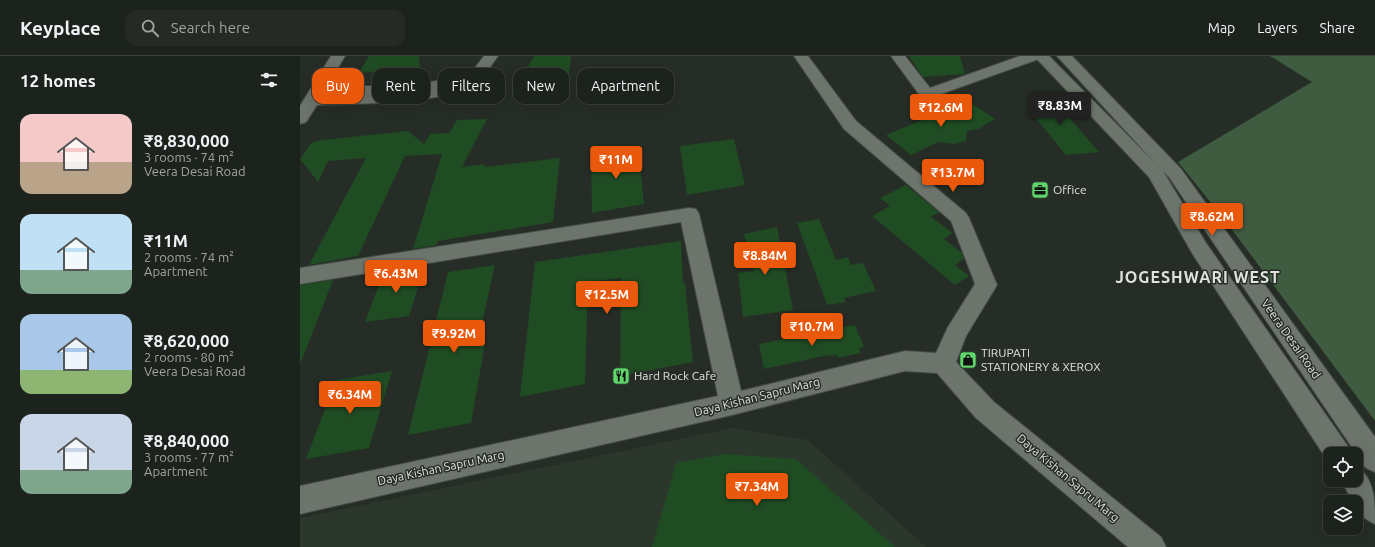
<!DOCTYPE html>
<meta charset="utf-8">
<style>
body{margin:0;font-family:Ubuntu,sans-serif;background:#252a25;color:#f1f3f6;height:100vh;display:flex;flex-direction:column;font-size:15px;white-space:nowrap}
*{box-sizing:border-box;margin:0}
p{font-size:13px;color:#a0a4a3}
.icon{flex:none;width:22px;height:22px;fill:none;stroke:currentColor;stroke-width:2;stroke-linecap:round;stroke-linejoin:round}
.map{position:relative;flex:1;overflow:hidden}
.sheet{display:flex;flex-direction:column;background:#1c221c;width:300px}
.sheet>*{flex:none}
.hud{position:absolute;left:12px;top:12px;width:380px;height:36px;display:flex;gap:8px}
.controls{position:absolute;left:1023px;top:391px;display:grid;gap:8px}
.controls a{display:grid;place-items:center;width:40px;height:40px;border-radius:8px;background:#1c221c;box-shadow:0 4px 16px #0002,0 0 0 1px #3a3f3b;font-size:20px}
.price{position:absolute;translate:-50% -34px;padding:0 9px;border-radius:4px;background:#ea580c;color:#fff;font-size:13px;line-height:26px;filter:drop-shadow(0 1px 2px #0008)}
.price::after{content:'';position:absolute;left:50%;top:24px;width:12px;height:9px;margin-left:-6px;background:inherit;clip-path:polygon(0 0,100% 0,50% 100%)}
.price.on{background:#222;color:#fff}
ul{padding:0;list-style:none}
li{display:flex;align-items:center;gap:12px;height:100px;padding:0 20px}
li span{display:grid;place-items:center;flex:none;width:112px;height:80px;border-radius:12px;color:#555}
li>.icon{margin-inline-start:auto}
span .icon{width:48px;height:48px;fill:#fffc;stroke-width:1}
li b{font-size:17px}
h2{display:flex;justify-content:space-between;align-items:center;height:48px;padding:0 20px;font-size:17px}
.tag{padding:0 14px;border-radius:12px;background:#1c221c;box-shadow:0 4px 16px #0002,0 0 0 1px #3a3f3b;font-size:14px;line-height:36px}
.tag.on{background:#ea580c;color:#fff}
header{display:flex;align-items:center;gap:24px;box-sizing:border-box;height:56px;padding:0 20px;background:#1c221c;border-bottom:1px solid #3a3f3b}
header strong{font-size:19px}
nav{display:flex;gap:22px;margin-inline-start:auto;font-size:14px}
.search{width:280px;height:36px;background:#252a25;display:flex;align-items:center;gap:10px;box-sizing:border-box;padding:0 14px;border-radius:12px;color:#a0a4a3;font-size:15px}
main{display:flex;flex:1;min-height:0}
.map>svg:first-child{display:block}
.built{fill:#2c372c}
.green{fill:#3f5b40}
.building{fill:#1f4c23}
.lines{fill:none;stroke-linecap:round;stroke-linejoin:round}
.minor-casing{stroke:#454b45;stroke-width:2}
.tertiary-casing{stroke:#454b45;stroke-width:2}
.minor{fill:#6c746c;fill-rule:evenodd}
.tertiary{fill:#6c746c;fill-rule:evenodd}
.labels{text-anchor:middle;stroke-width:3;stroke-linejoin:round;paint-order:stroke}
.poi-label{font-size:12px;fill:#dfe3df;stroke:#262d26;text-anchor:start}
.street-label{font-size:12px;fill:#dfe3df;stroke:#262d26}
.district-label{font-size:16px;font-weight:bold;letter-spacing:1px;fill:#dfe3df;stroke:#262d26}
</style>
<header>
<strong>Keyplace</strong>
<div class="search"><svg class="icon" aria-label="search" viewBox="0 0 24 24"><circle cx="10" cy="10" r="6"/><path d="M15 15l6 6"/></svg>Search here</div>
<nav><a>Map</a><a>Layers</a><a>Share</a></nav>
</header>
<main>
<section class="sheet">
<h2>12 homes<svg class="icon" aria-label="filters" viewBox="0 0 24 24"><path d="M4 7h16M4 17h16"/><circle cx="9" cy="7" r="2"/><circle cx="15" cy="17" r="2"/></svg></h2>
<ul>
<li><span style="background:linear-gradient(#f6c9c9 60%,#b9a48a 0)"><svg class="icon" aria-label="home" viewBox="0 0 24 24"><path d="M3 11l9-7 9 7M6 9v11h12V9"/></svg></span><div><b>₹8,830,000</b><p>3 rooms · 74 m²</p><p>Veera Desai Road</p></div></li>
<li><span style="background:linear-gradient(#bfe0f5 70%,#7fa58c 0)"><svg class="icon" aria-label="home" viewBox="0 0 24 24"><path d="M3 11l9-7 9 7M6 9v11h12V9"/></svg></span><div><b>₹11M</b><p>2 rooms · 74 m²</p><p>Apartment</p></div></li>
<li><span style="background:linear-gradient(#a9c7e8 70%,#8fb573 0)"><svg class="icon" aria-label="home" viewBox="0 0 24 24"><path d="M3 11l9-7 9 7M6 9v11h12V9"/></svg></span><div><b>₹8,620,000</b><p>2 rooms · 80 m²</p><p>Veera Desai Road</p></div></li>
<li><span style="background:linear-gradient(#c9d6e8 70%,#7fa58c 0)"><svg class="icon" aria-label="home" viewBox="0 0 24 24"><path d="M3 11l9-7 9 7M6 9v11h12V9"/></svg></span><div><b>₹8,840,000</b><p>3 rooms · 77 m²</p><p>Apartment</p></div></li>
</ul>
</section>
<div class="map">
<svg width="1075" height="491" viewBox="0 0 1075 491">
<rect width="100%" height="100%" fill="#262d26"/>
<path class="built" d="M433,372L508,384L626,491H0V462Z"/>
<path class="green" d="M970,0H1075V365L924,163L878,106L1012,26Z"/>
<path class="building" d="M69,0H119L120,12L59,17Z
M234,0H271L266,43L253,25L241,26L211,41Z
M609,0H660L665,18L623,21Z
M748,37L799,96L766,99L730,55L732,39Z
M668,45L695,63L678,73L667,75L666,85L654,88L638,86L611,99L586,79Z
M187,63L162,111L185,108L184,111L260,102L253,166L138,185L136,189L113,193L142,98L105,100L58,200L9,209L66,102L28,105L18,126L0,103L11,87L22,84L108,75L124,88L130,78L149,77L157,64Z
M434,83L445,129L387,139L380,90Z
M338,91L344,148L292,157L291,99Z
M606,129L639,156L631,161L653,177L644,183L662,197L664,203L655,209L669,220L655,229L572,160L590,150L580,142Z
M519,163L536,204L548,201L551,209L563,207L576,235L544,242L546,246L527,249L497,167Z
M477,171L493,254L443,261L438,217L454,215L444,178Z
M381,185L383,227H385L393,306L320,320L321,222L288,226L285,328L220,341L235,206Z
M125,209L109,260L65,266L84,216Z
M195,209L177,289L185,288L171,367L108,379L148,216Z
M33,224L1,306H0V229Z
M555,269L564,291L559,292L561,297L538,302L537,299L524,300L464,313L459,288Z
M92,315L69,392L6,403L36,324Z
M424,398L496,403L595,491H352L376,407Z"/>
<g class="lines">
<defs>
<path id="minor" d="M31,0H45L27,30H82L131,26L150,22L174,13L184,0H198L188,14L192,20C185,29 176,31 165,34C117,49 67,47 17,49L6,66L0,68V50Z
M494,0H508L556,65L666,157L669,162L697,229L666,280L656,306L694,346L861,481L866,491H828L676,362L637,317L605,315L432,359L0,458V430L418,340L381,166L0,228V212L389,152L396,153L399,158L441,335L605,295L636,297L648,271L675,228L651,165L544,73Z
M591,0H605L630,32L720,0H741L739,3L627,43L621,41Z"/>
<path id="tertiary" d="M734,0H749L857,109L757,0H772L881,113L1075,381V416L1066,412L869,121L863,115L906,187L1047,389L1051,398H1030V407H1029L892,197L849,121Z
M1056,411C1075,421 1075,446 1075,468C1066,464 1056,457 1056,446H1053L1041,424H1056Z"/>
</defs>
<use href="#minor" class="minor-casing"/>
<use href="#tertiary" class="tertiary-casing"/>
<use href="#minor" class="minor"/>
<use href="#tertiary" class="tertiary"/>
</g>
<defs>
<symbol id="office-square" viewBox="-11 -11 22 22"><rect x="-9" y="-9" width="18" height="18" rx="4" fill="#60d56b" stroke="#262d26"/><path d="M-6-3h4V-5.5h4V-3h4V5H-6ZM-1-4.5V-3h2v-1.5ZM-6 0V1H6V0Z" fill="#111"/></symbol>
<symbol id="shop-square" viewBox="-11 -11 22 22"><rect x="-9" y="-9" width="18" height="18" rx="4" fill="#60d56b" stroke="#262d26"/><path d="M-5-2.5h2.3a2.7 3.5 0 0 1 5.4 0H5L5.5 6h-11ZM-1.5-2.5h3a1.5 2.3 0 0 0-3 0Z" fill="#111"/></symbol>
<symbol id="restaurant-square" viewBox="-11 -11 22 22"><rect x="-9" y="-9" width="18" height="18" rx="4" fill="#60d56b" stroke="#262d26"/><path d="M-5-6h1v4h1v-4h1v4h1v-4h1v5L-1.5 .5V6h-2V.5L-5-1ZM5-6V6H3V1.5H1.5Q1.5-4 5-6Z" fill="#111"/></symbol>
</defs>
<g fill-rule="evenodd">
<use href="#office-square" x="730" y="124" width="20" height="20"/>
<use href="#shop-square" x="658" y="294" width="20" height="20"/>
<use href="#restaurant-square" x="311" y="310" width="20" height="20"/>
</g>
<g class="labels">
<g class="poi-label">
<text x="753" y="138">Office</text>
<text x="681" y="301">TIRUPATI<tspan x="681" dy="14">STATIONERY &amp; XEROX</tspan></text>
<text x="334" y="324">Hard Rock Cafe</text>
</g>
<g class="street-label">
<text transform="translate(991 283) rotate(55)" y="4">Veera Desai Road</text>
<text transform="translate(457 341) rotate(-14)" y="4">Daya Kishan Sapru Marg</text>
<text transform="translate(141 412) rotate(-12)" y="4">Daya Kishan Sapru Marg</text>
<text transform="translate(768 422) rotate(40)" y="4">Daya Kishan Sapru Marg</text>
</g>
<g class="district-label">
<text x="898" y="227">JOGESHWARI WEST</text>
</g>
</g>
</svg>
<div class="controls">
<a><svg class="icon" aria-label="locate" viewBox="0 0 24 24"><circle cx="12" cy="12" r="6"/><path d="M12 2v4M12 18v4M2 12h4M18 12h4"/></svg></a>
<a><svg class="icon" aria-label="layers" viewBox="0 0 24 24"><path d="M12 4l9 5-9 5-9-5zM3 14l9 5 9-5"/></svg></a>
</div>
<b class="price on" style="left:760px;top:70px">₹8.83M</b>
<b class="price" style="left:641px;top:72px">₹12.6M</b>
<b class="price" style="left:316px;top:124px">₹11M</b>
<b class="price" style="left:653px;top:137px">₹13.7M</b>
<b class="price" style="left:912px;top:181px">₹8.62M</b>
<b class="price" style="left:465px;top:220px">₹8.84M</b>
<b class="price" style="left:96px;top:238px">₹6.43M</b>
<b class="price" style="left:307px;top:259px">₹12.5M</b>
<b class="price" style="left:512px;top:291px">₹10.7M</b>
<b class="price" style="left:154px;top:298px">₹9.92M</b>
<b class="price" style="left:50px;top:359px">₹6.34M</b>
<b class="price" style="left:457px;top:451px">₹7.34M</b>
<div class="hud">
<a class="tag on">Buy</a>
<a class="tag">Rent</a>
<a class="tag">Filters</a>
<a class="tag">New</a>
<a class="tag">Apartment</a>
</div>
</div>
</main>
